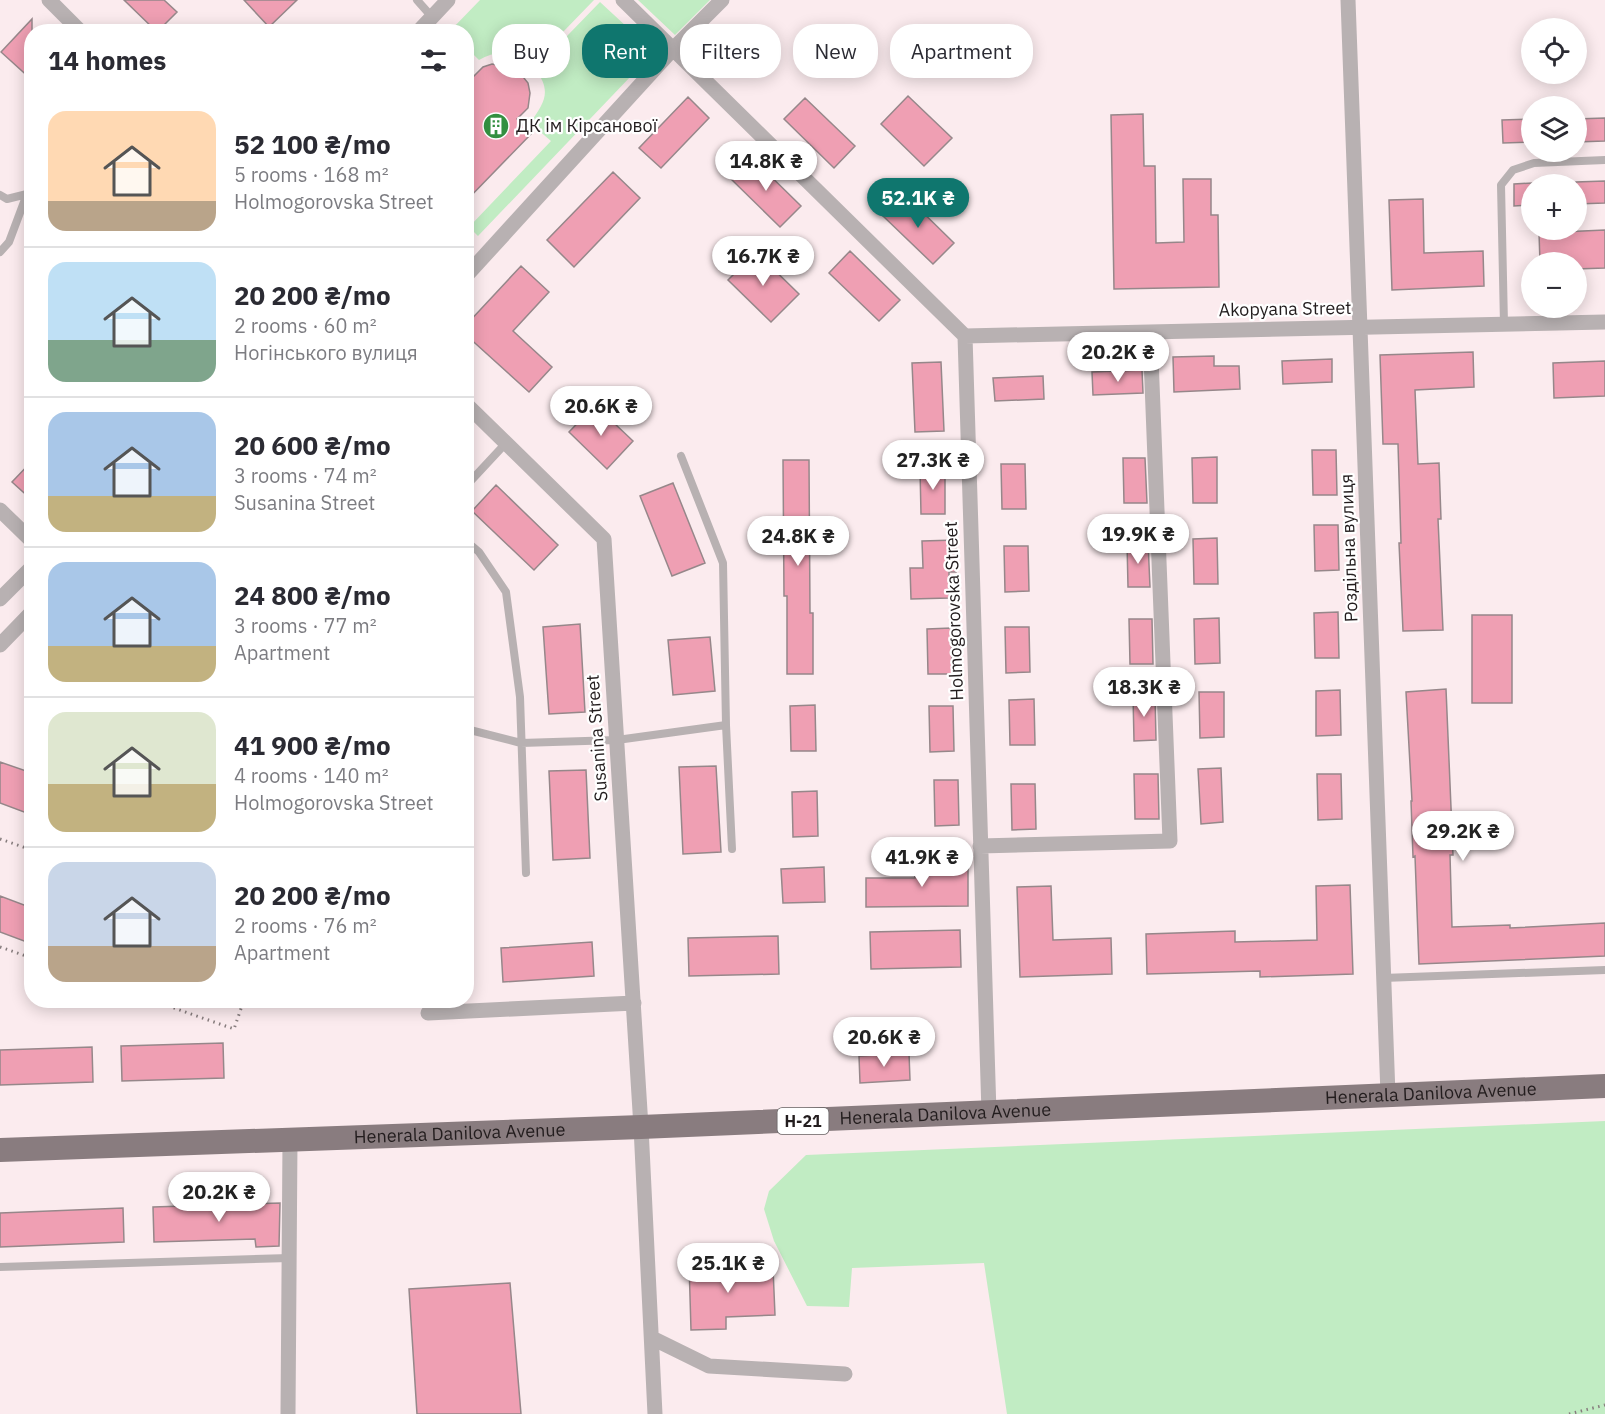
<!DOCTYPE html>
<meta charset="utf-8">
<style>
body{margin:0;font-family:"IBM Plex Sans",sans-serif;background:#f7f7f7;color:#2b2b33;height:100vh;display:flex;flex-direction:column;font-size:22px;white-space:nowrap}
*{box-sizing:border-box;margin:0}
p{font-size:20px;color:#7c7c81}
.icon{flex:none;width:33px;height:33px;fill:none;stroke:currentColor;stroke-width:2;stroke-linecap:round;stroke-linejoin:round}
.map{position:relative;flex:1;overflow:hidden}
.drawer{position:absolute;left:24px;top:24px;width:450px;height:984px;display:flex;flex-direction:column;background:#fff;border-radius:24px;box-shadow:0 3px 15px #0003}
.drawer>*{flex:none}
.guide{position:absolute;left:492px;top:24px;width:570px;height:54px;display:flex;gap:12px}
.fabs{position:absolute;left:1521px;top:18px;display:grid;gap:12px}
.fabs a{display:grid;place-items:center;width:66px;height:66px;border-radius:50%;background:#fff;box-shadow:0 3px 15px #0003;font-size:30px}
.price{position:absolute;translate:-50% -51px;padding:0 14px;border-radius:21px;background:#fff;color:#222;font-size:20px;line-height:39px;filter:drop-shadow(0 2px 3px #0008)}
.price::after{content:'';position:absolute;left:50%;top:36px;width:18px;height:14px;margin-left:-9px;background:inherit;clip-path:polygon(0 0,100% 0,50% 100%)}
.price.selected{background:#0f766e;color:#fff}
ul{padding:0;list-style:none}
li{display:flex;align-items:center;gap:18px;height:150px;padding:0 24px}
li+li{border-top:2px solid #e1e1e2}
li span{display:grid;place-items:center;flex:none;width:168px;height:120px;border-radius:18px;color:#555}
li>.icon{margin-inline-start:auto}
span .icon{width:72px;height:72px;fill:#fffc;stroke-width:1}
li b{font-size:26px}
h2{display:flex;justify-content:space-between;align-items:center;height:72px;padding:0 24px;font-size:26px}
.tag{padding:0 21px;border-radius:24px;background:#fff;box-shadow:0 3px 15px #0003;font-size:21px;line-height:54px}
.tag.selected{background:#0f766e;color:#fff}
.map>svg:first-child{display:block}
.green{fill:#c1ecc3}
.building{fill:#ef9fb3;stroke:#96878a;stroke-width:1.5}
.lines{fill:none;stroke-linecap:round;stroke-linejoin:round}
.path{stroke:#867c7d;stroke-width:3;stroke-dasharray:1.5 4.5;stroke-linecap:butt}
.service{stroke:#b8b1b2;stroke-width:8}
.minor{stroke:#b8b1b2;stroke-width:15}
.primary{stroke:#897c7f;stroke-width:24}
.labels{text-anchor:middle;stroke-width:4.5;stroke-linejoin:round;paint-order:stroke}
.shield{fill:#fff;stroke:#656162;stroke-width:1.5}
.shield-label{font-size:16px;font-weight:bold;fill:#231d1e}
.poi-label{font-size:18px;fill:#231d1e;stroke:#fff;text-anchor:start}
.street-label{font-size:18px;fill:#231d1e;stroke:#fff}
</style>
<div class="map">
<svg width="1605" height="1414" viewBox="0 0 1605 1414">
<rect width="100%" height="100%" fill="#fbebee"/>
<path class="green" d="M480,0H594L531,65C516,51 497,49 479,60L467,48L466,32L450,31Z
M638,0H710L675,35Z
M600,2L654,52L478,236L469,227L551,141L530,123C545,102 552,91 535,69Z
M1605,1121V1414H1007L984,1263L852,1268L849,1307L807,1306L774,1241L764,1209L769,1191L806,1155Z"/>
<path class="building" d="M124,0H164L177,12L157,32Z
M244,0H297L269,27Z
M32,19V80L1,52Z
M492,64L511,68L520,73L528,83L530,93L528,108L517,119L532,133L466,201V70L474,76L483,67Z
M908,96L952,138L924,166L881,124Z
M688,97L709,118L661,168L639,148Z
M805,98L855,146L834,168L784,119Z
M1143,114L1144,166H1155L1156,243L1184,242L1183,179H1211V215H1218L1219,287L1114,289L1111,115Z
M1605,118V141L1576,142V119Z
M1532,119V142L1503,143L1502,120Z
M751,157L801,206L780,227L730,178Z
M613,172L640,198L574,267L547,240Z
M1605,181V203L1576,204V182Z
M1532,183V205L1514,206V184Z
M904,194L954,243L933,264L883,216Z
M1423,199L1424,253L1483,251L1484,286L1392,290L1389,200Z
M1605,230V268L1576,269V262H1540L1539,233Z
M850,251L900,300L879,321L829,273Z
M756,252L799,294L771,322L728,280Z
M521,266L549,292L513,331L552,367L529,392L466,335V325Z
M1473,352L1474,387L1415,390L1418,464L1439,463L1441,519H1438L1443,630L1403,631L1399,543H1401L1398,444H1383L1380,355Z
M1214,356V366H1239L1240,389L1174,392L1173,357Z
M1332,359V382L1283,384L1282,361Z
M1605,361V396L1554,398L1553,363Z
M941,362L944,431L915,432L912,363Z
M1142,370L1143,393L1093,395L1092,372Z
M1043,376L1044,399L995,401L993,378Z
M595,405L633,441L607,469L569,432Z
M1312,450H1336L1337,495H1313Z
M1217,457V503H1193L1192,458Z
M1123,458H1145L1147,503H1124Z
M783,460H809L810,613H813V674H787V596H784Z
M32,461V500L12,482Z
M1001,464H1025L1026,509H1002Z
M945,468V514H921L920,469Z
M673,483L705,563L672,576L640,496Z
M496,485L558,545L534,570L472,511Z
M1314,525H1338L1339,570L1315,571Z
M1217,538L1218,584H1194L1193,539Z
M956,540V572H949V598L911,599L910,568H923L922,541Z
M1127,542H1148L1150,587H1128Z
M1004,546H1028L1029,591L1005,592Z
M1338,612L1339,658H1315L1314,613Z
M1472,615H1512V703H1472Z
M1219,618L1220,663L1195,664L1194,619Z
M1129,619H1152L1153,664H1130Z
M580,624L585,712L549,714L543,627Z
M1005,627H1029L1030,672L1006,673Z
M951,628L952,674H928L927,629Z
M710,637L715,691L673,695L668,640Z
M1446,689L1453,855H1450L1452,927L1510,925V928L1605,923V956L1419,964L1415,856L1413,857L1411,801H1412L1406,692Z
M1340,690L1341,735L1316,736V691Z
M1199,692H1224V737L1200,738Z
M1133,695H1155L1156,740L1134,741Z
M1034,699L1035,745H1010L1009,700Z
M815,705L816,751H791L790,706Z
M929,706H953L954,751L930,752Z
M0,762L32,773V815L0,803Z
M716,766L721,852L683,854L679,767Z
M1221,768L1223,822L1201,824L1198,769Z
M586,770L590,858L553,860L549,771Z
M1134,774H1158L1159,819H1135Z
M1317,774H1341L1342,819L1318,820Z
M934,780H958L959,825L935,826Z
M1011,784H1035L1036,829L1012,830Z
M817,791L818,836L793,837L792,792Z
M915,864H968V906L866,907V878H915Z
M824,867L825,902L783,903L781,869Z
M1350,885L1353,974L1260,977V971L1147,974L1146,934L1235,931V942L1317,940L1316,886Z
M1051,886L1053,940L1111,938L1112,974L1020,977L1017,887Z
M0,896L32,908V944L0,932Z
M960,930L961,967L871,969L870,932Z
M778,936L779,974L689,976L688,938Z
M592,942L594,976L503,982L501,948Z
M223,1043L224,1078L122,1081L121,1046Z
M92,1047L93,1082L0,1085V1050Z
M909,1053L910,1080L860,1083L859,1056Z
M280,1203L279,1246L256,1247L255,1239L154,1242L153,1207Z
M123,1208L124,1242L0,1247V1213Z
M723,1261V1270L773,1268L775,1315L726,1317V1329L691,1330L689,1263Z
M510,1283L521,1414H417L409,1289Z"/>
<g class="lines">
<path class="path" d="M0,839L32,850
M0,947L32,958
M151,1000L234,1029L244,1000
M403,1000L415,1006
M1569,1414L1605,1405"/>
<path class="service" d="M417,0L432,17
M0,195L7,199L27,194
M0,252L9,242L27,194L32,190
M1504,324L1501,185L1513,170L1534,163L1605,160
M681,456L723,563L726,725L732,849
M466,486L506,443
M466,541L479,552L506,592L520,697L526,873
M466,729L521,743L617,740L726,725
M1383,978L1605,970
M0,1267L289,1258"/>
<path class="minor" d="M49,0L81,32
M623,0L965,336L989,1113
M1348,0L1388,1095
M418,32L448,0
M466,276L673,49L722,0
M965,336L1605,322
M466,404L604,539L641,1127L655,1414
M0,510L32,541
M0,599L32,567
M0,645L32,612
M980,846L1170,841L1150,332
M428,1013L634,1003
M652,1338L709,1366L845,1374
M288,1414L290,1140"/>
<path class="primary" id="s1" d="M0,1150L641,1127L1605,1086"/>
</g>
<defs>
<symbol id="building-disc" viewBox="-11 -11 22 22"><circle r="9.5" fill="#338f40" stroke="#fff"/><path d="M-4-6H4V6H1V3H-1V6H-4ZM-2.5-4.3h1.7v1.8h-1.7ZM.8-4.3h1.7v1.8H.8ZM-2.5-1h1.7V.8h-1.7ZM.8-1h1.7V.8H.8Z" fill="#fff"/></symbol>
</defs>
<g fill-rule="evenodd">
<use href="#building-disc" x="481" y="111" width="30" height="30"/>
</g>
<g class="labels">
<rect class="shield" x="777.5" y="1108" width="51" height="26" rx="4.5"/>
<g class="shield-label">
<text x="803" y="1127">Н-21</text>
</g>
<g class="poi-label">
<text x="516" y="132">ДК ім Кірсанової</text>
</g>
<g class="street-label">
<text transform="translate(1285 309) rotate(-1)" y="6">Akopyana Street</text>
<text transform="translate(1349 548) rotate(-92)" y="6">Роздільна вулиця</text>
<text transform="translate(954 611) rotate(-92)" y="6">Holmogorovska Street</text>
<text transform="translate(597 738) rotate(-94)" y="6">Susanina Street</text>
<text dy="6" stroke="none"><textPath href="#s1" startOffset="1432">Henerala Danilova Avenue</textPath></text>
<text dy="6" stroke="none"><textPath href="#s1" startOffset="946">Henerala Danilova Avenue</textPath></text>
<text dy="6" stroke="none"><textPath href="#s1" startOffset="460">Henerala Danilova Avenue</textPath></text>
</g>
</g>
</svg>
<div class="fabs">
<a><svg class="icon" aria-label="locate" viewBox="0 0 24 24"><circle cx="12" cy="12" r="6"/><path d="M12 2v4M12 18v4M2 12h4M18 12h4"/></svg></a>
<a><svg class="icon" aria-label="layers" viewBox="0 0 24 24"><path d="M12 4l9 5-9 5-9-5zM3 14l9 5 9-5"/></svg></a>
<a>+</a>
<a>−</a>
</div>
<b class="price" style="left:766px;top:192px">14.8K ₴</b>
<b class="price selected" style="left:918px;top:229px">52.1K ₴</b>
<b class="price" style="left:763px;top:287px">16.7K ₴</b>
<b class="price" style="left:1118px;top:383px">20.2K ₴</b>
<b class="price" style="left:601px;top:437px">20.6K ₴</b>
<b class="price" style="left:933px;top:491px">27.3K ₴</b>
<b class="price" style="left:1138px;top:565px">19.9K ₴</b>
<b class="price" style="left:798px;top:567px">24.8K ₴</b>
<b class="price" style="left:1144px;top:718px">18.3K ₴</b>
<b class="price" style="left:1463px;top:862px">29.2K ₴</b>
<b class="price" style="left:922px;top:888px">41.9K ₴</b>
<b class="price" style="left:884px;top:1068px">20.6K ₴</b>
<b class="price" style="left:219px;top:1223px">20.2K ₴</b>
<b class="price" style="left:728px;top:1294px">25.1K ₴</b>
<div class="guide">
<a class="tag">Buy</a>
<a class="tag selected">Rent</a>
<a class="tag">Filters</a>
<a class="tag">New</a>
<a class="tag">Apartment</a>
</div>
<section class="drawer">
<h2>14 homes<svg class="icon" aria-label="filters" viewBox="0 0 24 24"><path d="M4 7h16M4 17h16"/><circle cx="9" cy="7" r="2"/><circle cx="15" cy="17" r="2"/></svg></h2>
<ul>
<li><span style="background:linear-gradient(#ffd9b3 75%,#b9a48a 0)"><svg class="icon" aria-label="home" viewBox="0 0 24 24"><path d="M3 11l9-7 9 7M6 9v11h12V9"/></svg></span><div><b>52 100 ₴/mo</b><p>5 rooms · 168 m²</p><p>Holmogorovska Street</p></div></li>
<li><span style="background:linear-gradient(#bfe0f5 65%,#7fa58c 0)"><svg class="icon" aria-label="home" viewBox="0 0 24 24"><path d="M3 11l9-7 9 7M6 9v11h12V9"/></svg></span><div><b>20 200 ₴/mo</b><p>2 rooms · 60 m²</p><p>Ногінського вулиця</p></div></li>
<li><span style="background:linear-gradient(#a9c7e8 70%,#c2b280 0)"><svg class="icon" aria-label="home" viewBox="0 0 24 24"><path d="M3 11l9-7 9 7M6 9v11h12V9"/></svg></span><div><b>20 600 ₴/mo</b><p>3 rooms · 74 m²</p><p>Susanina Street</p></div></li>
<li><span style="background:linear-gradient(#a9c7e8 70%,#c2b280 0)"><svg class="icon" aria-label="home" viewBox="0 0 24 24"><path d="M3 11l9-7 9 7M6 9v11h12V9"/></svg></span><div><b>24 800 ₴/mo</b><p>3 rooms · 77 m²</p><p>Apartment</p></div></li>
<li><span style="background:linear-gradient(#dfe7d0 60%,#c2b280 0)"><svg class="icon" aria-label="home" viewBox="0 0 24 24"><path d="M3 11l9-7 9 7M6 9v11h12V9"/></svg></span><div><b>41 900 ₴/mo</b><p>4 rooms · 140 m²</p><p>Holmogorovska Street</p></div></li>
<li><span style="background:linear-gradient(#c9d6e8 70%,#b9a48a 0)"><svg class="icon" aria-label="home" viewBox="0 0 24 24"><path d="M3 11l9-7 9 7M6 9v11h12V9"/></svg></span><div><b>20 200 ₴/mo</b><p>2 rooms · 76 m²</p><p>Apartment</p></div></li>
</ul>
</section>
</div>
